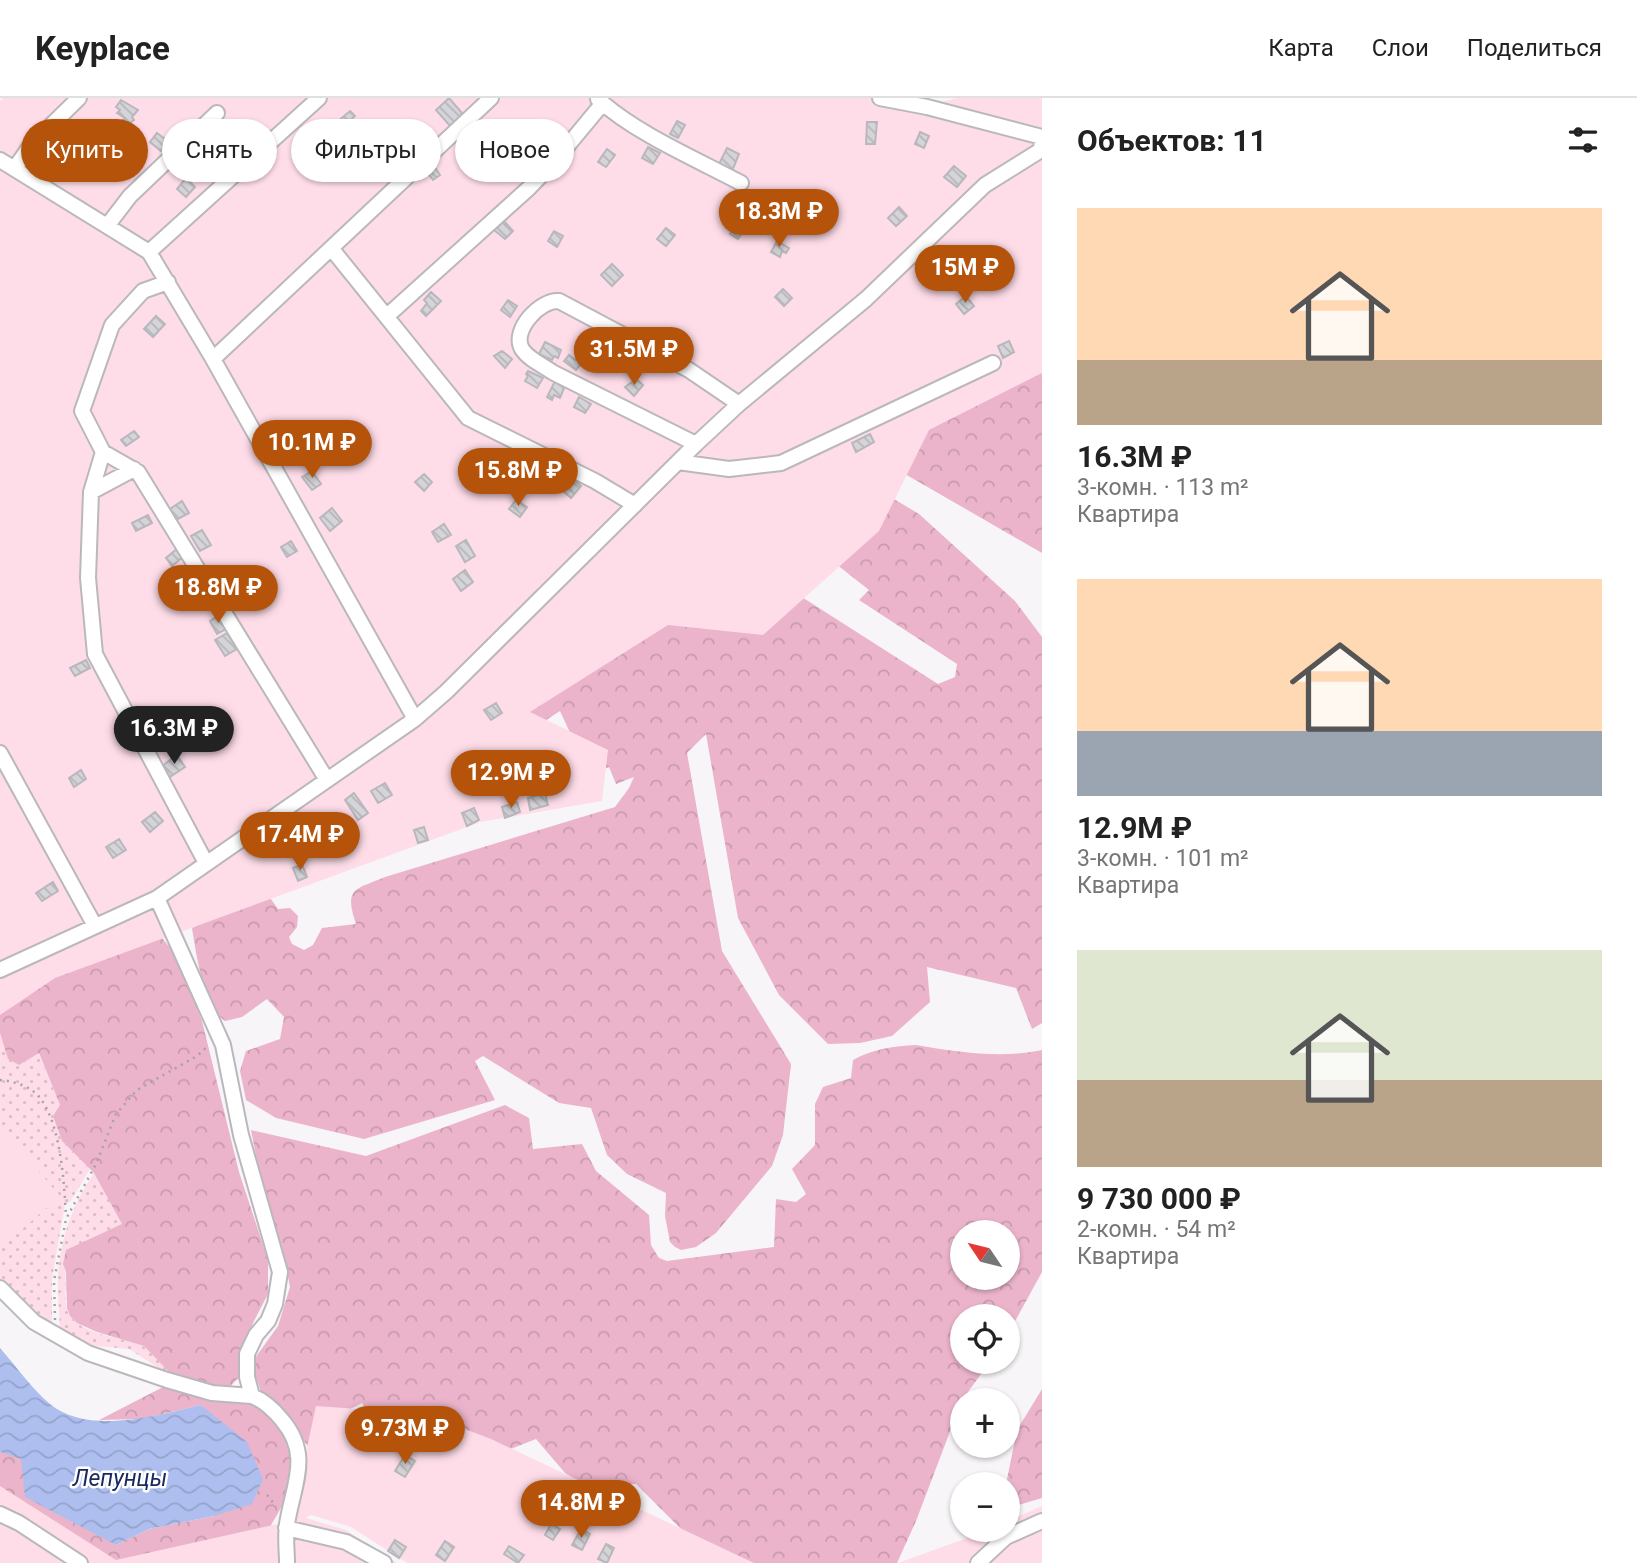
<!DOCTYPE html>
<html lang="ru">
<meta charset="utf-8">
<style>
body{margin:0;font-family:Roboto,sans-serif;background:#f6f6f6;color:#222;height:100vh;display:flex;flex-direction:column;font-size:26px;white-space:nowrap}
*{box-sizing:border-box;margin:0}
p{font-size:23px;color:#767676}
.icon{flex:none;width:38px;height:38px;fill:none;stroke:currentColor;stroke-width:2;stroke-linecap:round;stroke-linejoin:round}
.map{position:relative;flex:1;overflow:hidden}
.side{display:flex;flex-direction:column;background:#fff;width:595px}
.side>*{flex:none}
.guide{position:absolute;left:21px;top:21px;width:665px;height:63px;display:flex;gap:14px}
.needle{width:46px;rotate:305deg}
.fabs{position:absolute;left:950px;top:1122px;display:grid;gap:14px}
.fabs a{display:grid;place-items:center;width:70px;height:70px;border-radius:50%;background:#fff;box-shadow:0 2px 5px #0004;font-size:35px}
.price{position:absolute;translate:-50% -60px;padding:0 16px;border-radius:24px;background:#b45309;color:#fff;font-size:23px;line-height:46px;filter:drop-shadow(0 2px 4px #0008)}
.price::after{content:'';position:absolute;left:50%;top:42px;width:21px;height:16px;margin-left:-10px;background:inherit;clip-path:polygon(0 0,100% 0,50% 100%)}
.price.selected{background:#222;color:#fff}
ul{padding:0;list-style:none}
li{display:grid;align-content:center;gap:14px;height:371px;padding:0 35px}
li span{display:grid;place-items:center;height:217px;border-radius:0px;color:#555}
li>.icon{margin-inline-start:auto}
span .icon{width:126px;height:126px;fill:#fffc;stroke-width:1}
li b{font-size:30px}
h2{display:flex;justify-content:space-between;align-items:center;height:84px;padding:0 35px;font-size:30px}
.pill{padding:0 24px;border-radius:32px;background:#fff;box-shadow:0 2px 5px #0004;font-size:24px;line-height:63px}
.pill.selected{background:#b45309;color:#fff}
header{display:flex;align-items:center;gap:42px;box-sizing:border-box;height:98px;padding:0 35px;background:#fff;border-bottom:2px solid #e0e0e0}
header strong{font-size:33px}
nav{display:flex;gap:38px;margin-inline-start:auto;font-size:24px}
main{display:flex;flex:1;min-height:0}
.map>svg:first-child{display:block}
.grass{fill:url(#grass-dots)}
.forest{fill:url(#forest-crowns);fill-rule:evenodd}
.green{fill:#fedde9}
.water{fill:url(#water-waves)}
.building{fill:url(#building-back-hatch);stroke:#b8b8bc;stroke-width:2}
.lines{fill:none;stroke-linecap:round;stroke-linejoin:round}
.minor-casing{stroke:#bab8bc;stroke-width:18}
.path{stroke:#a4a2a5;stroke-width:2.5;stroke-dasharray:2 5;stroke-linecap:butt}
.minor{stroke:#fff;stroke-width:14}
.labels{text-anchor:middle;stroke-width:5;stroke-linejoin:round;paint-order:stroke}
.water-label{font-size:23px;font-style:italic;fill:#1b2961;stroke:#fff}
</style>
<header>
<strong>Keyplace</strong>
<nav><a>Карта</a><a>Слои</a><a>Поделиться</a></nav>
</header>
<main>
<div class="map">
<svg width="1042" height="1465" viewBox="0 0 1042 1465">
<defs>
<pattern id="grass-dots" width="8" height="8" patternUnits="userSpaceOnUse" patternTransform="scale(1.75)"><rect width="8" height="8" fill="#fedde9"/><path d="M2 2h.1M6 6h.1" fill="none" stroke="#d9bdc7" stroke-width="1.8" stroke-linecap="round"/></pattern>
<pattern id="forest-crowns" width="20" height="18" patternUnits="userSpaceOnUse" patternTransform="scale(1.75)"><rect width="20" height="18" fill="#ebb4ca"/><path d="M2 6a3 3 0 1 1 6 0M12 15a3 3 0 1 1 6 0" fill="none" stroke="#c99aad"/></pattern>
<pattern id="water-waves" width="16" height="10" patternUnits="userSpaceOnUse" patternTransform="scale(1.75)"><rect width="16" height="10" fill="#aebfef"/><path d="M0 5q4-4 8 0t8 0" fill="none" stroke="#95a3cc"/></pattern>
<pattern id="building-back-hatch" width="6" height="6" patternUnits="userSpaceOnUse" patternTransform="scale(1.75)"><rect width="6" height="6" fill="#d5d4d9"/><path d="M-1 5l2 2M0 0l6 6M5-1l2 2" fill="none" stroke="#b6b5b9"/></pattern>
</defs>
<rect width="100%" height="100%" fill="#f8f5f9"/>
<path class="grass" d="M0,935L8,960L19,967L38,954L60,1007L53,1018L62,1043L90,1071L70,1104L65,1106L52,1181V1228L0,1183Z
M94,1075L123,1126L63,1166C70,1182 60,1205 71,1219C83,1236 122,1240 141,1247C155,1253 167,1270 176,1281L129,1251L68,1245L60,1238C60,1218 57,1198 58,1178C60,1140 73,1106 94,1075Z"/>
<path class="forest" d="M1042,254V455L872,357Z
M879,392L919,416L1015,503L1042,539V925L1032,931L1016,890L927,869L930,904L892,938L860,945L828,946L779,897L738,820L706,636L687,655L722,853L791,966L783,1037L772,1068L716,1135L696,1149L681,1152L675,1149L670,1144L665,1118L666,1095L627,1076L607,1057L591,1010L559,1005L483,958L475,963L495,1002L364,1041L276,1020L246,1002L240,973L246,953L280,941L284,919L267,901L242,919L225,923C203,908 196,855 192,830L266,794L278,811L290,810L298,818L297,829L289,839L292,846L304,852L313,847L322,830L356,826C344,790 354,792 385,779L615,709L629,690L634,679L616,686L609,669L590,678L560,613L543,624L486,586L618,515L794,494L938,586L955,579L957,566L859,502L869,492L831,462Z
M148,822L178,860L202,923L239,1074L268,1162V1196L253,1225L241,1257V1277L227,1292L176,1281L144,1248L97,1234L77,1225L70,1218L67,1210L66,1174L63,1166L66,1152L122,1126L94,1075L62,1043L53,1018L60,1007L39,955L19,967L8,961L0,935V874Z
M916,947C958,954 1000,961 1042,952V1174L1008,1236V1218H962V1264H990L962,1302L916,1423L897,1465H709L685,1435L636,1386L583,1387L565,1375L536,1341L467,1368L377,1328L362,1305L333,1320L312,1354L280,1311L261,1294L255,1276V1260L278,1228L290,1189L282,1149L261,1084L251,1032L366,1058L505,1007L529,1020L533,1051L582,1046L596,1073L649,1117L651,1147L659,1160L667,1163L774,1149L776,1101L796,1104L806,1096L792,1071L815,1047V1006L823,989L851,980L853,962C872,951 895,948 916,947ZM962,1134H1008V1180H962Z
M167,1287L266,1310C274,1322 287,1334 292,1347C302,1371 284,1407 271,1427L278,1434L279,1447L94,1465L0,1401V1354L21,1360L116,1447L149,1431L214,1418L202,1307L141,1321L99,1322Z
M1042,1291V1400L1008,1410L1006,1386L1017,1332Z"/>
<path class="green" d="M3,0H918L929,8L956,0H1042V275L929,332L879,433L763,537L668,527L530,614L608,652L602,703L480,724L478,721V725L55,880L0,917V3Z
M0,1028L60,1098L3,1148L0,1144Z
M316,1308L425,1316L491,1341L754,1465H407L351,1429L311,1417L306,1420L346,1432L397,1465H0V1388L116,1462L291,1423Z
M1042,1408V1465H898L989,1432H1008V1423Z"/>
<path class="water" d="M0,1250C16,1268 31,1290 50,1306C89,1338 158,1317 201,1307L247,1344L263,1381L252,1406L214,1418L149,1431L116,1447L25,1399L21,1361L0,1354Z"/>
<path class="building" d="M449,0L462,15L451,29L436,12Z
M121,2L138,12L132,19L134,22L125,28L121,25L125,20L117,15L120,12L116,9Z
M350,13L355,18L342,30L337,24Z
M677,23L685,27L678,40L670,36Z
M867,24H877L875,46H866Z
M920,34L929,38L924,50L915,46Z
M157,35L169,44L161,53L150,44Z
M417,39L425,48L415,56L407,47Z
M541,42L551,53L545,58L542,55L537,60L530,53Z
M648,49L660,55L653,66L642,60Z
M727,50L739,56L732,73L719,66Z
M607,51L615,57L606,69L598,64Z
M431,64L440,77L433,82L423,69Z
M954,68L966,78L957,89L944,79Z
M186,80L195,89L186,99L177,91Z
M899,109L907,118L896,128L888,120Z
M504,123L513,133L505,141L494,132Z
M737,123L746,128L738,141L730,136Z
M666,130L675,137L666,148L657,141Z
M554,133L563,138L557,149L548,143Z
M777,143L789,150L786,155L782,153L780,159L771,154Z
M612,166L623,177L612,188L601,177Z
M783,191L792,200L784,208L775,199Z
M431,194L441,203L426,218L421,213L427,205L424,202Z
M966,198L974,208L964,216L956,206Z
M508,202L517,208L510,219L501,212Z
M156,218L165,226L153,239L144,231Z
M1009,243L1014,254L1003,260L998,248Z
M545,244L561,252L558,260L554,258L552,262L539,256Z
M502,253L512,261L505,270L494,258Z
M569,257L575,262L578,259L583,263L576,272L564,263Z
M528,273L543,280L537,290L525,283L528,278L526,276Z
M636,281L643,287L634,298L625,289Z
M555,283L565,288L560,300L554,297L552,302L547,299Z
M579,299L591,306L585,315L574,309Z
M134,333L139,339L126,348L121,342Z
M870,336L874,344L856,354L852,345Z
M520,351L530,357L524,368L514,362Z
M312,373L321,386L312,392L302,379Z
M424,376L432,384L424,393L415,384Z
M573,381L581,388L571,400L563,393Z
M516,402L527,409L520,419L509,411Z
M182,403L189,415L176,422L170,411Z
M332,410L342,423L330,433L320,420Z
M148,417L152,425L136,433L132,425Z
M444,426L451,437L438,444L432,434Z
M202,432L211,447L200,453L191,438Z
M466,442L475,458L465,464L456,448Z
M291,443L297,453L287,459L281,449Z
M178,450L184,458L172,468L166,460Z
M465,472L473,484L461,493L453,481Z
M194,478L202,490L194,496L186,484Z
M262,484L268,496L254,503L248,492Z
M218,518L226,531L217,536L210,523Z
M227,535L237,551L225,558L215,542Z
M86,562L90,570L75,578L70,570Z
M496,605L502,615L491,622L484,612Z
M177,657L185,669L170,679L162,668Z
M81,672L86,681L74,689L69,680Z
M385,685L392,697L378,705L371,693Z
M354,695L368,715L358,722L345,702Z
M545,695L548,707L530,712L528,700Z
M517,704L520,714L505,720L502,709Z
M474,710L479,722L467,728L462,715Z
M155,714L163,723L150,734L142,724Z
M424,729L428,742L418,745L414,732Z
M327,730L334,742L324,747L318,735Z
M119,741L126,752L113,760L106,749Z
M302,766L307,779L298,783L293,770Z
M53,784L58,793L42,803L36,795Z
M405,1357L415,1363L405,1379L395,1373Z
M551,1426L560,1431L553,1442L545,1437Z
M581,1431L590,1436L582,1452L572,1447Z
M395,1442L406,1449L399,1460L388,1453Z
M445,1443L454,1449L445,1463L436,1457Z
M606,1446L614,1450L607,1465L598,1461Z
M509,1448L524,1457L518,1465L504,1456Z"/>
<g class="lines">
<defs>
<path id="minor" d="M880,0L927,9L1042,39
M598,1C635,35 696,61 741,85
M0,62L149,154L213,261L415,621
M15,70L31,47L79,0
M107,128L130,98L217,15
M331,150L468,320L595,383L635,407
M149,154L319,0
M168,184L143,193L112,227L82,313L103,354L91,394L88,480L95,556L206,765
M387,218L529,90L554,64L603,5
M213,261L491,0
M696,346L554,275C544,268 528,261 522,251C511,232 541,201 559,203L689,272L739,306
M103,354L138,374L327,682
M678,364L729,371L781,365L993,265
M91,394L134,371
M0,655L95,828
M0,872L157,800
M0,1190L34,1224L88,1255L167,1282L212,1295L252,1298
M0,1416L19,1425L80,1465
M286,1430L346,1444L384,1465
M287,1465C287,1453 285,1439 287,1426C293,1387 312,1357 282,1322C274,1312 265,1303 252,1298L247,1279V1256L256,1237L268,1223L275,1206L280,1174L241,1037L223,947L157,800L415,621L446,594L696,346L739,306L866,201L985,87L1041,52L1042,41
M978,1465L1006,1439L1042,1423"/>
</defs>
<use href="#minor" class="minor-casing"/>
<path class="path" d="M0,982C13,983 31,988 40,1000C61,1027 64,1084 66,1118
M55,1222L54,1183L66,1121L96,1066L116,1016L137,992L197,958L209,947
M267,1397L276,1408"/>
<use href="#minor" class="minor"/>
</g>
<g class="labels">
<g class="water-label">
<text x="120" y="1388">Лепунцы</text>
</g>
</g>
</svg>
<div class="fabs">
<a><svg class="needle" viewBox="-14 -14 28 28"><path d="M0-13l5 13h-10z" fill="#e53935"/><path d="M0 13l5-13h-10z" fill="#767676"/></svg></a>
<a><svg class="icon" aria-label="locate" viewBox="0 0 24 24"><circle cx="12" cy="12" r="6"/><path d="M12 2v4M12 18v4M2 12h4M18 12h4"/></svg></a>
<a>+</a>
<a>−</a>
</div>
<b class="price" style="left:779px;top:151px">18.3M ₽</b>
<b class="price" style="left:965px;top:207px">15M ₽</b>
<b class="price" style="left:634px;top:289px">31.5M ₽</b>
<b class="price" style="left:312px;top:382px">10.1M ₽</b>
<b class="price" style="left:518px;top:410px">15.8M ₽</b>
<b class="price" style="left:218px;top:527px">18.8M ₽</b>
<b class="price selected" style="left:174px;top:668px">16.3M ₽</b>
<b class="price" style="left:511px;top:712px">12.9M ₽</b>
<b class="price" style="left:300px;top:774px">17.4M ₽</b>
<b class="price" style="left:405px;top:1368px">9.73M ₽</b>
<b class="price" style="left:581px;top:1442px">14.8M ₽</b>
<div class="guide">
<a class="pill selected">Купить</a>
<a class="pill">Снять</a>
<a class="pill">Фильтры</a>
<a class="pill">Новое</a>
</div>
</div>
<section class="side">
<h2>Объектов: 11<svg class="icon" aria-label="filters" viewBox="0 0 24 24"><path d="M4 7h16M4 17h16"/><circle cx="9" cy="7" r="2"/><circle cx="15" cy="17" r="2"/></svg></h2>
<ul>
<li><span style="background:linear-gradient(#ffd9b3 70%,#b9a48a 0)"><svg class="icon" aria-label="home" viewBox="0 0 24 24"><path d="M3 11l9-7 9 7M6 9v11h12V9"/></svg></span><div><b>16.3M ₽</b><p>3-комн. · 113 m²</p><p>Квартира</p></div></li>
<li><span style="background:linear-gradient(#ffd9b3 70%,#9aa5b1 0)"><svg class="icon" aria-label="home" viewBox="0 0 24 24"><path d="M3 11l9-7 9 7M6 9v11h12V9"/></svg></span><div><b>12.9M ₽</b><p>3-комн. · 101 m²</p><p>Квартира</p></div></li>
<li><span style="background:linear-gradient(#dfe7d0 60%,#b9a48a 0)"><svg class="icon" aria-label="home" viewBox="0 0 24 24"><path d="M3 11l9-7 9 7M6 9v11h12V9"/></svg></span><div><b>9 730 000 ₽</b><p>2-комн. · 54 m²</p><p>Квартира</p></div></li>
</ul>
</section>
</main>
